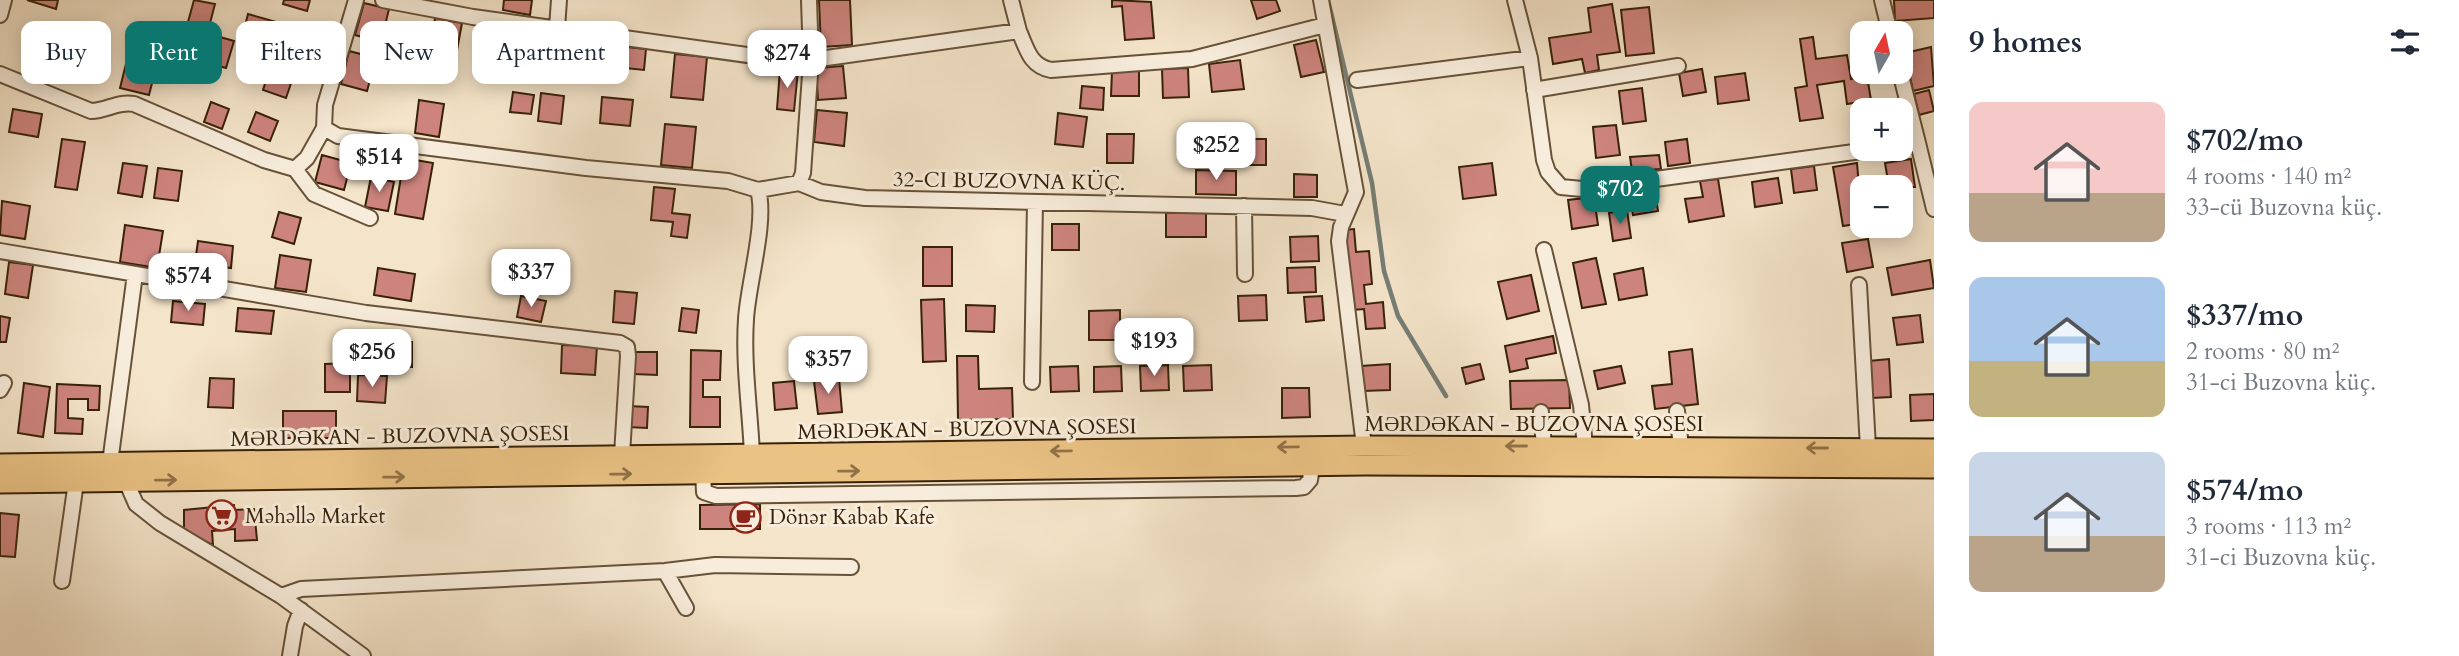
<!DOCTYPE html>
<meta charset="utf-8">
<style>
body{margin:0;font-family:Cardo,serif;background:#f2f2f3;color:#1f2937;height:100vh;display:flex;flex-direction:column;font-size:26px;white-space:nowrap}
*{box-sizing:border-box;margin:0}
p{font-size:23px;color:#747a83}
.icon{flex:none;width:38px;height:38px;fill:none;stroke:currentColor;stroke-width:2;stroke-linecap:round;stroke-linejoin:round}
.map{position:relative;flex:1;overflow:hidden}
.details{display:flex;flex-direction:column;background:#fff;width:525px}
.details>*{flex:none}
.banner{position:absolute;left:21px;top:21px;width:665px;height:63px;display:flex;gap:14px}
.needle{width:46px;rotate:9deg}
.fabs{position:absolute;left:1850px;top:21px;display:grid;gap:14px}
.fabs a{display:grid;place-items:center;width:63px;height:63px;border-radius:14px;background:#fff;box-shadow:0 4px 18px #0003;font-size:35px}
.price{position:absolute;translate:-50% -60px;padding:0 16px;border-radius:14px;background:#fff;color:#222;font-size:23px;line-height:46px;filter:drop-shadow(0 2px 4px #0008)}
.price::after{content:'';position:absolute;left:50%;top:42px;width:21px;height:16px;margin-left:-10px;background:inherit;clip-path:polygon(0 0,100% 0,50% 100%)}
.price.current{background:#0f766e;color:#fff}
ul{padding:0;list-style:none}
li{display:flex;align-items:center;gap:21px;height:175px;padding:0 35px}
li span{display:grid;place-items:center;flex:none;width:196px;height:140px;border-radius:14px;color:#555}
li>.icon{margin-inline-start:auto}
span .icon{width:84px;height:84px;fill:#fffc;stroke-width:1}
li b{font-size:30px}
h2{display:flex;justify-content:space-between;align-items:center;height:84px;padding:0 35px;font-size:30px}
.tag{padding:0 24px;border-radius:14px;background:#fff;box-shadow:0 4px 18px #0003;font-size:24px;line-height:63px}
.tag.current{background:#0f766e;color:#fff}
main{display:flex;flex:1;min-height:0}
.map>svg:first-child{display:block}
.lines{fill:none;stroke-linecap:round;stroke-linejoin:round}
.stream{stroke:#767e75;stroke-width:4.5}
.building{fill:#ce847e;stroke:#382207;stroke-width:2}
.minor-casing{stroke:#675238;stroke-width:18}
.major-casing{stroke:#382207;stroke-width:23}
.minor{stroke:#f8eddc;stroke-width:14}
.major{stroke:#eac284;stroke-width:19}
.oneway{stroke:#917246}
.labels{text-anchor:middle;stroke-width:6;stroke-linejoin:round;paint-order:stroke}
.street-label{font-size:21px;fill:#382207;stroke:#f8eddc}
.poi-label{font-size:21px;fill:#382207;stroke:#f8eddc;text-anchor:start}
</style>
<main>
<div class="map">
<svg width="1934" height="656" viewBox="0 0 1934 656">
<rect width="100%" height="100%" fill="#f4e4c9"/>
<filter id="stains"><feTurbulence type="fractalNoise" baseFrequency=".00286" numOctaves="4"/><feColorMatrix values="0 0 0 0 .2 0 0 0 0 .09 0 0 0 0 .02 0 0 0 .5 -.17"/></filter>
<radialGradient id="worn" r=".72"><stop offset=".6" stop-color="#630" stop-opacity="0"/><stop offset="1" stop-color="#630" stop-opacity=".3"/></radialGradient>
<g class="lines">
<path class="stream" d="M1328,0L1372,183L1384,271L1398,316L1446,396"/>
</g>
<path class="building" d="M27,0H58L56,9Z
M194,0L215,4L209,27L188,22Z
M284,0H310L307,11L283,4Z
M504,0H532L530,15L503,10Z
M819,0H850L852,45L821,47Z
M1112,0L1151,2L1154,38L1125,40L1122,6L1112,7Z
M1251,0H1276L1280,11L1257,19Z
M1894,0H1934V18L1895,21Z
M364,3L389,9L381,42L355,35Z
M1612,4L1620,52L1597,55L1599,70L1585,73L1582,59L1553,64L1549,38L1591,32L1588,8Z
M1649,7L1654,53L1626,56L1621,10Z
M248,14L276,22L269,46L242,38Z
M435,18L462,23L457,50L431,46Z
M213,35L234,41L226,68L205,62Z
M545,37L579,40L576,82L541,79Z
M1813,37L1816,59L1847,55L1851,79L1867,76L1871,100L1847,104L1844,81L1817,85L1823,118L1800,121L1795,88L1807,86L1800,39Z
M1316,40L1324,72L1301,77L1294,45Z
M180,44L201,51L192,76L171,68Z
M608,45L646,49L644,70L606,66Z
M1931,47L1934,86L1913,91L1905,53Z
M349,51L376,58L367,91L341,84Z
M275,53L299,60L286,98L263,90Z
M675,54L707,57L703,100L671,97Z
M128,56L157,64L149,95L120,88Z
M1240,60L1244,89L1212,92L1209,64Z
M843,66L846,98L818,100L816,68Z
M1188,68L1189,97L1163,98L1162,69Z
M780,69L798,70L794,111L777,109Z
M1702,69L1706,92L1683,96L1679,73Z
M1112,71H1139V96H1111Z
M1745,73L1749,100L1718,104L1715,77Z
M1082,86L1104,88L1103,110L1080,108Z
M1642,88L1646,121L1623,124L1619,91Z
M1929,90L1934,111L1919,115L1914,94Z
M513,92L534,95L531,114L510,112Z
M541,93L564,96L561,124L538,121Z
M602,97L633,100L630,126L600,123Z
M419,100L444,104L439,137L415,133Z
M211,102L229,109L222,129L204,122Z
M13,109L42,114L38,137L9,132Z
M817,110L847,113L844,146L814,142Z
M256,112L278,121L270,141L248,132Z
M1058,113L1087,117L1083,147L1055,144Z
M665,124L696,127L692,168L661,165Z
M1616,125L1620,155L1596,158L1593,127Z
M1107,134H1134L1133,163H1107Z
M62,139L85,142L77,190L55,187Z
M1196,139H1222L1221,162L1196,161Z
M1245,139H1266V165H1245Z
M1687,139L1690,163L1668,166L1665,142Z
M322,155L351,163L344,190L315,182Z
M1659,155L1661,169L1632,171L1630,157Z
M404,158L433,163L423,219L395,214Z
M1911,159L1915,187H1889L1885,163Z
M123,163L147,166L142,197L118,193Z
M1492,163L1496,195L1463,199L1459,167Z
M1857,163L1862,223L1843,226L1833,167Z
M1814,166L1817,190L1794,193L1791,169Z
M158,168L182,171L178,201L154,198Z
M1196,170L1236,171V195L1196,194Z
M1294,174L1317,175V197H1294Z
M371,177L394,182L388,211L365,207Z
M1778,178L1782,203L1755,207L1752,182Z
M1718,179L1724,216L1689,222L1685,199L1703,197L1700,181Z
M654,187L675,189L672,213L690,215L687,238L671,236L673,222L651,220Z
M1654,187L1658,211L1633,215L1629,191Z
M1594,197L1598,225L1572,229L1568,200Z
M2,201L30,206L25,239L0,235Z
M1627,210L1631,238L1613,241L1609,213Z
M279,212L301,218L294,244L272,237Z
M1166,213H1206V237H1166Z
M1052,224H1079V250H1052Z
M125,225L163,231L157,268L120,262Z
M1354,229L1356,252L1369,251L1372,284L1364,285L1366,304L1383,302L1385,328L1366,329L1364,309L1353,310L1345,230Z
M1318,236L1319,261L1291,262L1290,237Z
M1868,239L1873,267L1847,272L1842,243Z
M198,241L233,246L231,268L195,263Z
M923,247H952V286H923Z
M280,255L311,260L306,292L275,288Z
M1596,258L1606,304L1582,308L1573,263Z
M1930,260L1934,288L1892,295L1887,268Z
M9,262L33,265L28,298L5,294Z
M1315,267L1316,292L1288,293L1287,268Z
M378,268L415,274L411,301L374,295Z
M1643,268L1647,295L1619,300L1614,274Z
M1531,275L1539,311L1507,319L1498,282Z
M615,291L637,293L634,324L613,322Z
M1266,295L1267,320L1239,321L1238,296Z
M521,296L546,301L541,322L517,317Z
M1322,296L1324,320L1306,322L1304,297Z
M944,299L946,361L923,362L921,300Z
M173,301L205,304L203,325L171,322Z
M966,305L995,306L994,332L966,331Z
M238,308L274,311L271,334L236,331Z
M682,308L699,310L696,333L679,331Z
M1120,310V340H1089V311Z
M1920,315L1923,342L1897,345L1893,318Z
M0,316L10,318L6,342H0Z
M1553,336L1556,353L1526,359L1528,368L1510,372L1505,346Z
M380,342H412V367H380Z
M562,345L597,346L595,375L561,373Z
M1692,349L1698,404L1655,409L1652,386L1672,384L1669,352Z
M691,350L721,351L720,380H703V397H720V427H690Z
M635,352H657V375L634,374Z
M957,356H978L979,389L1012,388L1013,419L958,420Z
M1889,359L1891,397L1872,398L1869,361Z
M350,363V392H325V364Z
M1390,364V390L1363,391L1361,366Z
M1480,364L1484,379L1466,384L1462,368Z
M1168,365L1169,390L1141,391L1140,366Z
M1211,365L1212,390L1184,391L1183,366Z
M1078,366L1079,391L1051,392L1050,367Z
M1121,366L1122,391L1094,392V367Z
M1621,366L1625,383L1598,389L1594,371Z
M358,375L387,376L385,403L357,401Z
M210,378L234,379L233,408L208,407Z
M839,378L842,412L818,414L814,381Z
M1569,380L1570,408L1511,409L1510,381Z
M794,381L797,408L775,410L773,383Z
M24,383L50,387L43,437L18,433Z
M57,384L100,386L99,410H88V399H68V418L83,419L82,434L55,433Z
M1282,388H1309L1310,417L1282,418Z
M1934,394V420L1911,421L1910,395Z
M629,406L648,407L647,428L628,427Z
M283,411H336V438H283Z
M760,504V529H700V505Z
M234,505V510L254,509L257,540L235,541V529L212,531L213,545L184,531V510Z
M0,513L19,515L15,557L0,556Z"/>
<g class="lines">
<defs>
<path id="minor" d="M383,0L473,17L798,62L1019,31C1027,49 1030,66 1051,70L1192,59L1325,25
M1011,0L1019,31
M1321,0L1356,192L1341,227L1339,241L1364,446
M1515,0L1530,58L1544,160L1548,172L1561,187L1582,189L1876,149
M1882,0L1890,33
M0,15L4,0
M557,28L559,0
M1900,72L1918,143
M0,74L91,111C107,111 117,101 134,104L264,160L295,169L307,158L324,128
M1357,80L1530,58
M1534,90L1678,66
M324,128L338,136L586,168L728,181L758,190C767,221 748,284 746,319C743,363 750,410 752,454
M324,128L325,105L356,0
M1900,145L1918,143L1934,209
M295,169L314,194L370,218
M799,183L803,173L811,61L809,0
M758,190L799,183L821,192L865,198L1312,208L1345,214
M1244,206L1245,274
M1544,250L1581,405L1585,447
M0,251L366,313L620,343L627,347L628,356L622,455
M1859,285L1868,448
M1032,382L1035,202
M0,390L4,383
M1677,411L1681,447
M1541,412L1544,446
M110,463L135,274
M703,473L704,492L716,496L1296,488L1304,487L1310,480L1312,466
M126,481L136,504L160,523L281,596L363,656
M665,571L686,608
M62,581L76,482
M281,596L301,589L665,571L715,565L851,567
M290,656L295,626L301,610"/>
<path id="major" d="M0,464L1364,446L1934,449
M0,483L1365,465L1934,468"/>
</defs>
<use href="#minor" class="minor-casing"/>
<use href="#major" class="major-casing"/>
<use href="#minor" class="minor"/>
<use href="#major" class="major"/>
</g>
<defs><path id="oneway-shaft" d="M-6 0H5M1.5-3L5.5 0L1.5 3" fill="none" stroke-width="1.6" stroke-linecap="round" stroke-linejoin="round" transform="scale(1.75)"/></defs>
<g class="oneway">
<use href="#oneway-shaft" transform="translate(1516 446) rotate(-180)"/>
<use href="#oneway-shaft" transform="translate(1288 447) rotate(179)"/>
<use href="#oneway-shaft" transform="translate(1817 448) rotate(-180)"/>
<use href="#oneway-shaft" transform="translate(1061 451) rotate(179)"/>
<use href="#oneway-shaft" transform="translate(849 471) rotate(-1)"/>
<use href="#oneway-shaft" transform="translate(621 474) rotate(-1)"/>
<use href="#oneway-shaft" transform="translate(394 477) rotate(-1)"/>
<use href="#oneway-shaft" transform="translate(166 480) rotate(-1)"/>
</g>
<defs>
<symbol id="supermarket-ring" viewBox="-11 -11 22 22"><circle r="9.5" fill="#f8eddc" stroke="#8f2418" stroke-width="1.5"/><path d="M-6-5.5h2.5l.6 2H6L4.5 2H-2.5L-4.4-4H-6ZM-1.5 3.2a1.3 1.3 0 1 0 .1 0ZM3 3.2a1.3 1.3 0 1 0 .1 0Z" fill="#8f2418"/></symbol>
<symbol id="cafe-ring" viewBox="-11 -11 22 22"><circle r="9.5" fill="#f8eddc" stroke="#8f2418" stroke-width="1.5"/><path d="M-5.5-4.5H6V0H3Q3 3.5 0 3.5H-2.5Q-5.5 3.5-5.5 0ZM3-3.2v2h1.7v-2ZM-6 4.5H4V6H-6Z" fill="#8f2418"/></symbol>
</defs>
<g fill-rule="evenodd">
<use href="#supermarket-ring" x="204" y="498" width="35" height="35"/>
<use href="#cafe-ring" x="728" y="500" width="35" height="35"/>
</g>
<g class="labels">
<g class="street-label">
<text transform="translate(1009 181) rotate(1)" y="7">32-CI BUZOVNA KÜÇ.</text>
<text x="1534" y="431">MƏRDƏKAN - BUZOVNA ŞOSESI</text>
<text transform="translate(967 429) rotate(-1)" y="7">MƏRDƏKAN - BUZOVNA ŞOSESI</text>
<text transform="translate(400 436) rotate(-1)" y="7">MƏRDƏKAN - BUZOVNA ŞOSESI</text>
</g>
<g class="poi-label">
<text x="245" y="523">Məhəllə Market</text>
<text x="769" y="524">Dönər Kabab Kafe</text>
</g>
</g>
<rect width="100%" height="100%" filter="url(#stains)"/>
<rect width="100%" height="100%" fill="url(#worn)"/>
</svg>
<div class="fabs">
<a><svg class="needle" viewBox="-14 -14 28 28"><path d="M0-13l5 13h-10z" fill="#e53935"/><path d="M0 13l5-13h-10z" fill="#747a83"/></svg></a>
<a>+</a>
<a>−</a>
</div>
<b class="price" style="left:787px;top:90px">$274</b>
<b class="price" style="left:1216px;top:182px">$252</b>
<b class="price" style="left:379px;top:194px">$514</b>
<b class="price current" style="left:1620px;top:226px">$702</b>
<b class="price" style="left:531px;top:309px">$337</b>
<b class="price" style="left:188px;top:313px">$574</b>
<b class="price" style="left:1154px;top:378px">$193</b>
<b class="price" style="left:372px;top:389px">$256</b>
<b class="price" style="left:828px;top:396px">$357</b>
<div class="banner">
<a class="tag">Buy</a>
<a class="tag current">Rent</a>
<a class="tag">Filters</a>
<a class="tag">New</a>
<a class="tag">Apartment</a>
</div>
</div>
<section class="details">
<h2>9 homes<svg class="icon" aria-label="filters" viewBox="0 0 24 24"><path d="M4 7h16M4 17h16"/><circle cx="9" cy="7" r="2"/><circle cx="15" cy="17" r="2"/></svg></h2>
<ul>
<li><span style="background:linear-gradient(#f6c9c9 65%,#b9a48a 0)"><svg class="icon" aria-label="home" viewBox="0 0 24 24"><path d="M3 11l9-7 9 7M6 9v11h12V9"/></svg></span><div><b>$702/mo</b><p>4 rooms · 140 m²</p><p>33-cü Buzovna küç.</p></div></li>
<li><span style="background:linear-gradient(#a9c7e8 60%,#c2b280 0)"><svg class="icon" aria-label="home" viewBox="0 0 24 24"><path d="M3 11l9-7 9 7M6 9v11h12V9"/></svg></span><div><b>$337/mo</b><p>2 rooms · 80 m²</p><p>31-ci Buzovna küç.</p></div></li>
<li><span style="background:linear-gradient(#c9d6e8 60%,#b9a48a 0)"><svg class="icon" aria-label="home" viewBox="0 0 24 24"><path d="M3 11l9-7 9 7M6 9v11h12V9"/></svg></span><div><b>$574/mo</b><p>3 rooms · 113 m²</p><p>31-ci Buzovna küç.</p></div></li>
</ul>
</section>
</main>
